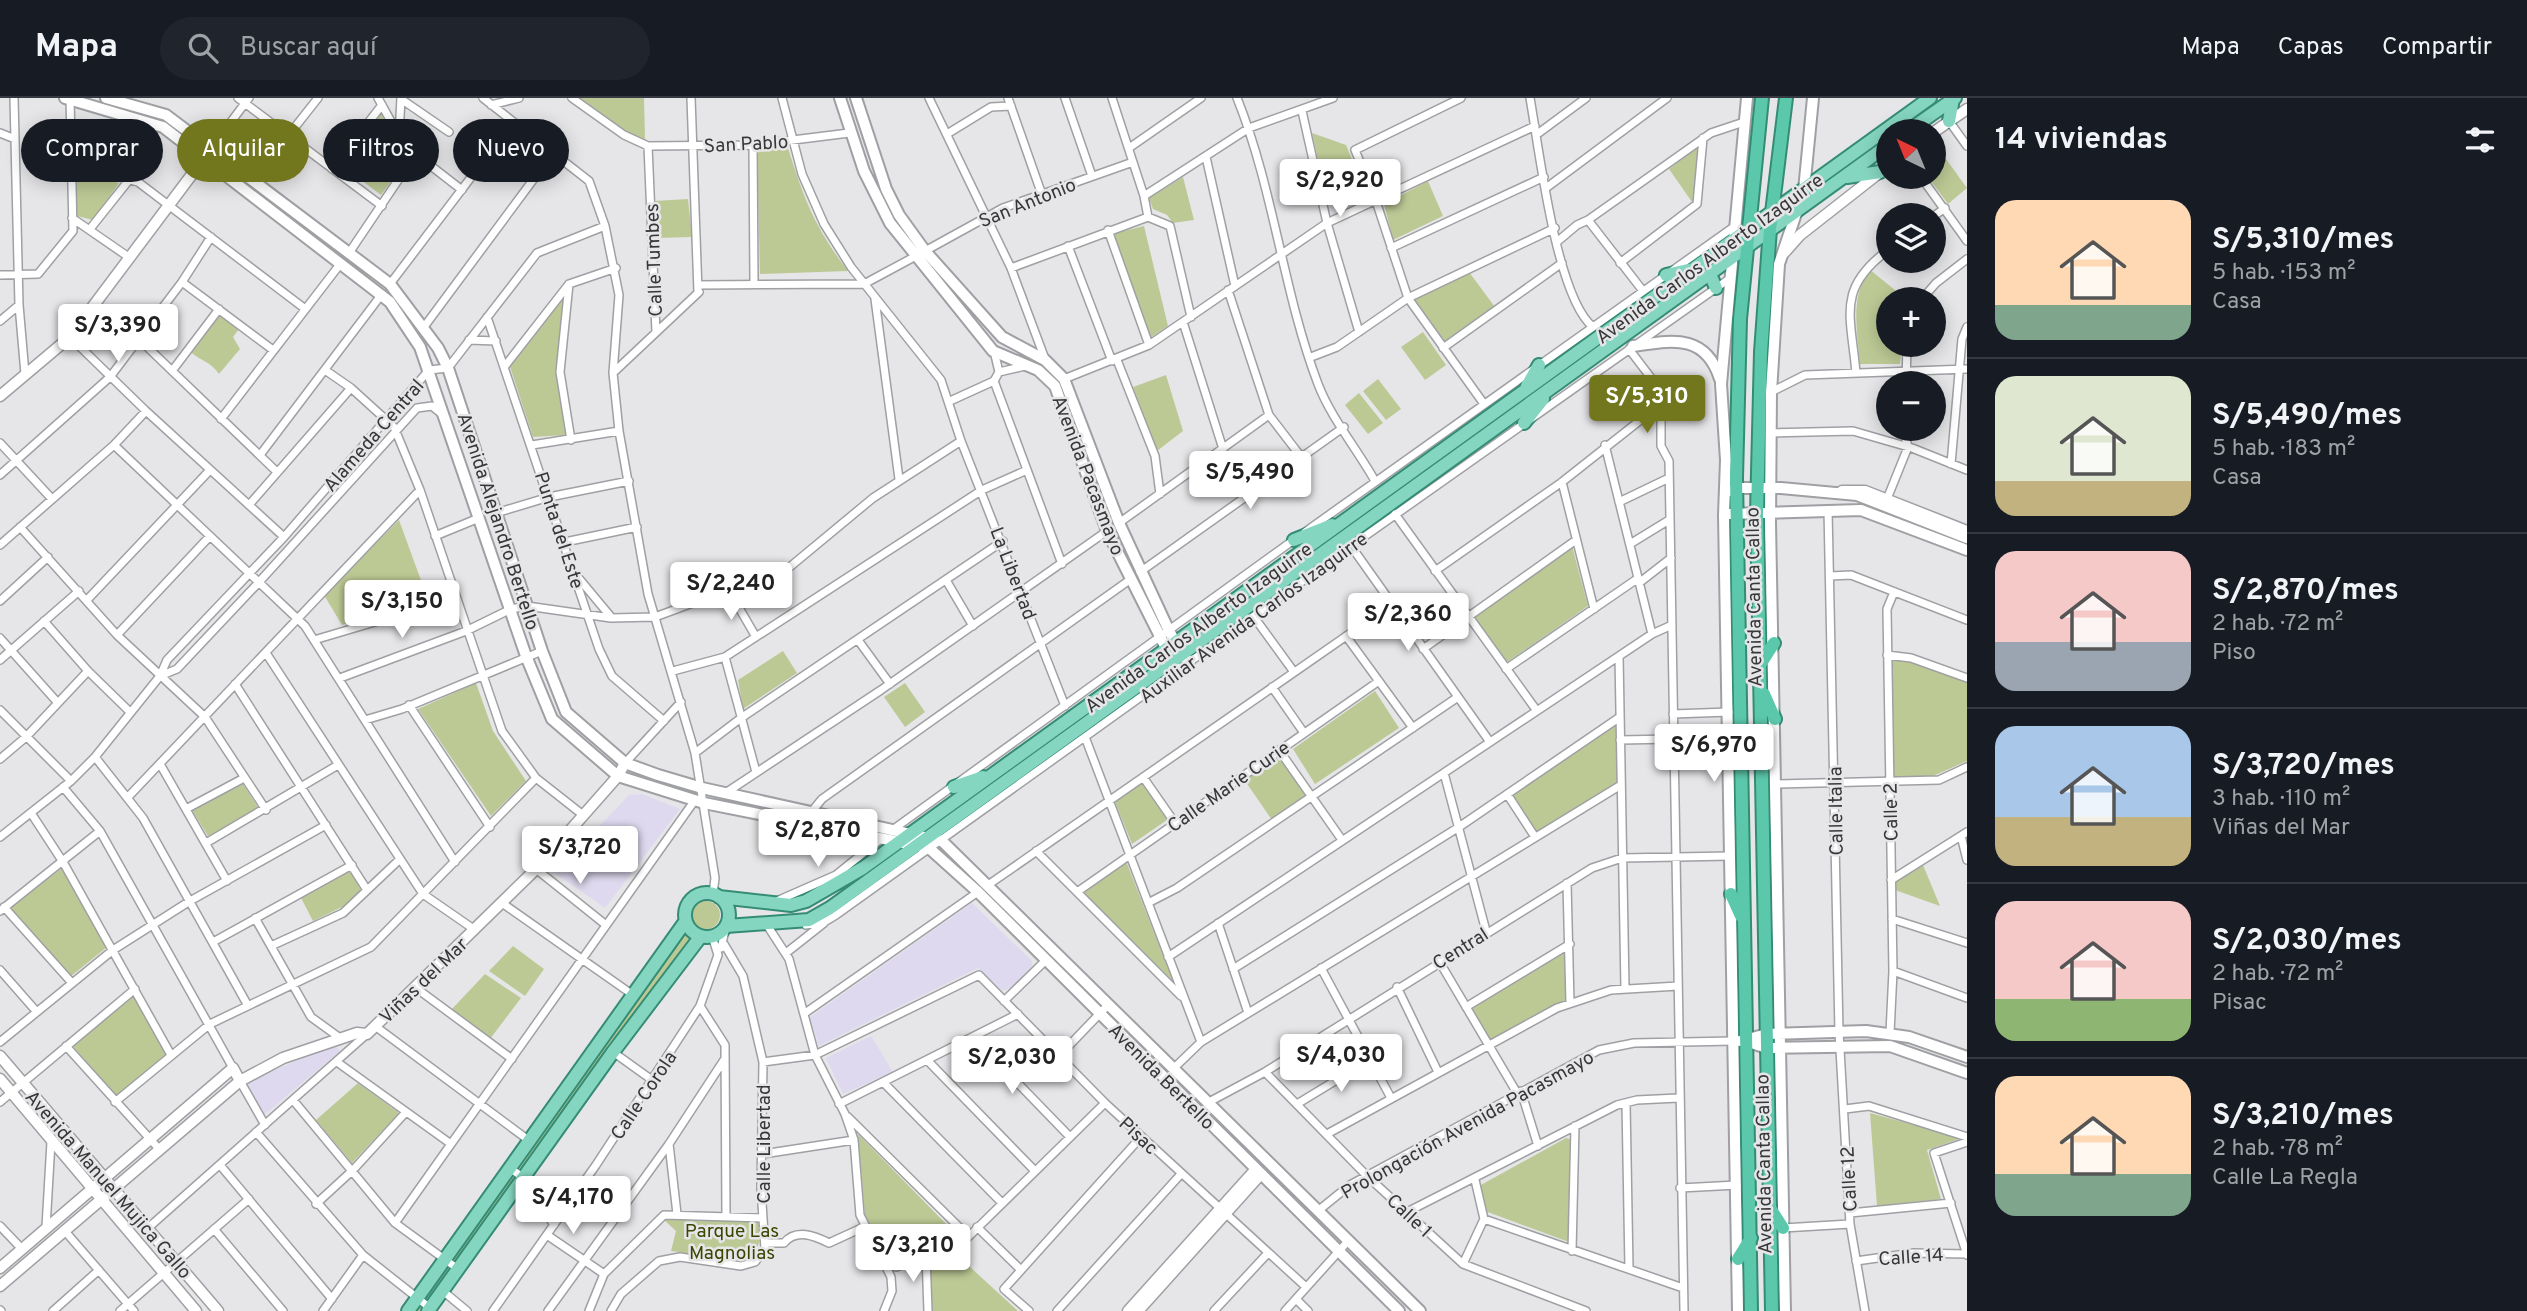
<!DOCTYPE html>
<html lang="es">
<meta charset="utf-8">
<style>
body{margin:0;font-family:Overpass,sans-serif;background:#20242c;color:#f1f3f6;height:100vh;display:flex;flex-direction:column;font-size:26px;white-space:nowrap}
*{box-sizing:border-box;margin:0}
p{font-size:23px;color:#9ea1a6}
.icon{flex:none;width:38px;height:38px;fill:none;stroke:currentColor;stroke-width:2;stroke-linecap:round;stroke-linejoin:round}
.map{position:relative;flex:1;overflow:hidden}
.drawer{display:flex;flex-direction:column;background:#171b24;width:560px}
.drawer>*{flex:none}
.hud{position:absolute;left:21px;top:21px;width:665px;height:63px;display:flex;gap:14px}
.needle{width:46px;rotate:317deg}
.buttons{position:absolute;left:1876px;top:21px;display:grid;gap:14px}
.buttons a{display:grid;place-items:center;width:70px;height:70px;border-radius:50%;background:#171b24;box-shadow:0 4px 18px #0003;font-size:35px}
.price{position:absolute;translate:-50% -60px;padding:0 16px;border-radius:7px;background:#fff;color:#222;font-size:23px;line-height:46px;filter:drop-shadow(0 2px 4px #0008)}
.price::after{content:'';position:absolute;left:50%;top:42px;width:21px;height:16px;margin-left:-10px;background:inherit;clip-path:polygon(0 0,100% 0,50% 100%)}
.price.on{background:#72761d;color:#fff}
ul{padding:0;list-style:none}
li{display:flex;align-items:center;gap:21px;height:175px;padding:0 28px}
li+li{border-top:2px solid #363941}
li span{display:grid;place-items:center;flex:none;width:196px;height:140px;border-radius:21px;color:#555}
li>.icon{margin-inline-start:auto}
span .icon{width:84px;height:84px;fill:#fffc;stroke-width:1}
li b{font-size:30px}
h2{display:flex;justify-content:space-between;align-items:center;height:84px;padding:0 28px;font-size:30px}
.pill{padding:0 24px;border-radius:32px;background:#171b24;box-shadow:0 4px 18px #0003;font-size:24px;line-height:63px}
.pill.on{background:#72761d;color:#fff}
header{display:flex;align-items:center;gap:42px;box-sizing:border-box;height:98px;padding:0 35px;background:#171b24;border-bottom:2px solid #363941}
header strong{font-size:33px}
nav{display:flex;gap:38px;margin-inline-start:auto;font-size:24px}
.search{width:490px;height:63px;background:#20242c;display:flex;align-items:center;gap:18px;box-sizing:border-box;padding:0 24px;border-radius:38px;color:#9ea1a6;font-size:26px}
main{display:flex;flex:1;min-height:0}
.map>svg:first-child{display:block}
.industrial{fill:#dfd9ef}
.green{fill:#bdc995}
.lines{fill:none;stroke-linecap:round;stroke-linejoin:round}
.minor-casing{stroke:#9fa0a3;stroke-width:10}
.tertiary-casing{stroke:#9fa0a3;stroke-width:13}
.secondary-casing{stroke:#9fa0a3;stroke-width:14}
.primary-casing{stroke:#358c75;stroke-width:16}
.trunk-casing{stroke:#358c75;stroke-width:16}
.minor{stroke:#fff;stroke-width:7}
.tertiary{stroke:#fff;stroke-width:10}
.secondary{stroke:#fff;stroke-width:10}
.primary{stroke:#85d6c0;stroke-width:12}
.trunk{stroke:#5cc8ab;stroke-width:12}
.labels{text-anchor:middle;stroke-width:5;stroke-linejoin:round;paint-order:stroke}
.street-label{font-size:19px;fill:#373738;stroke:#e6e6e9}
.park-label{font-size:19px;fill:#3b4500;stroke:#e6e6e9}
</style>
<header>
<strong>Mapa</strong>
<div class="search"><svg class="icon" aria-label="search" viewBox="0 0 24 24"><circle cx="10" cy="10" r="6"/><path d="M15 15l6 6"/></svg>Buscar aquí</div>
<nav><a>Mapa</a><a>Capas</a><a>Compartir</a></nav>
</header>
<main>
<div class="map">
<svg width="1967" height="1213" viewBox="0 0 1967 1213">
<rect width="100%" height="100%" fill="#e6e6e9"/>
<path class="industrial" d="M642,696L680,711L605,810L555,775L629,697Z
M972,805L1032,863V868L1011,889L1003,893L978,870L819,948L810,919Z
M871,938L893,974L843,996L826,960Z
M334,947L340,953L264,1017L246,984Z"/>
<path class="green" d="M580,0H644L645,41L629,35Z
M380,14L395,45L409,58L381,97L340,66Z
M1312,35L1346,47L1358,75L1324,87Z
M1698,49L1696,100L1692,104L1669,71Z
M788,50C804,101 815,130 848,173L760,176L757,52Z
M1946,61L1967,90L1948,106L1928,79H1934V70Z
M76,73L119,85L93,122L77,118Z
M1183,79L1194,122L1173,125L1167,117L1153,111L1149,100Z
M1428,83L1443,118L1393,142L1384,106Z
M688,101L692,139L656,140L654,103Z
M1144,128L1168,228L1150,240L1112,136Z
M1869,171L1906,201H1888V247H1902L1900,266H1860C1857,231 1850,201 1869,171Z
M1469,174L1495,209L1445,243L1414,201Z
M569,186L556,274L566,337L533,339L510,269Z
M218,215L239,231L233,239L240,251L219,276C211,264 201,263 189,253Z
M1423,234L1446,267L1425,282L1401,249Z
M1166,277L1183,333L1157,353L1133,289Z
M1378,281L1401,311L1386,322L1363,293Z
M1359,295L1383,325L1368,336L1345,307Z
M399,422L426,496L342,527L324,497Z
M1572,448L1588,508L1506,565L1472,519Z
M783,553L797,575L743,611L738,582Z
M1891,560L1904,561L1967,585V663L1933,678L1894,679Z
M476,585L493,633L526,683L491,718L418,611Z
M905,585L925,614L905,629L884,599Z
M1375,593L1399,630L1315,686L1293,651Z
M1617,625V685L1536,735L1511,697Z
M1278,655L1308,698L1272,722L1243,680Z
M1145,683L1170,720L1132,746L1115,704Z
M243,686L259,711L208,738L192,712Z
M1126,763L1173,883L1084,795Z
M1923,767L1940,808L1895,792L1894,785Z
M62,770L107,849L70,879L9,810Z
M349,771L361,792L346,807L313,823L300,798Z
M692 817a14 14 0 1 1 28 0a14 14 0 1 1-28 0Z
M685,833L694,839L421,1213H413Z
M513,848L544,871L525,898L489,873Z
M1567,852V902L1490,943L1471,910Z
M485,876L521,900L490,941L451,912Z
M133,897L166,956L116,999L73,948Z
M358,985L399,1015L352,1065L316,1022Z
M1870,1015L1962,1040L1927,1052L1941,1101L1877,1108Z
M858,1036L952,1132L882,1147L865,1118Z
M1566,1040L1570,1041L1569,1144L1485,1113L1479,1088Z
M663,1121L759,1122C770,1184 704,1156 671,1153L676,1133Z
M958,1158L1018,1213H930L929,1167Z"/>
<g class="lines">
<defs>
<path id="minor" d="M14,0L19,207L25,276
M238,0L382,108
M378,0L404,47L462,92
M483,0L589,83L605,128L619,197L613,275L619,333L648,496L695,655L715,780L713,796
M572,0L624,37L648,48L753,47L849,35
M691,0L698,194
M782,0L802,76L824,126L851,169L941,282L961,343L1065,608
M929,0L1011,170L1045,261
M1008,0L1041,94
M1065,0L1092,78
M1112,0L1144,98L1148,119
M1237,0C1274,92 1283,194 1318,286C1331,320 1357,351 1375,383
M1461,0L1355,52L1376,103L1408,200L1484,306
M1530,0C1539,50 1556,199 1593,229
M401,1L449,34
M491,7L519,0
M1302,13L1327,125L1359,234
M1949,23L1967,48
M0,35L15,41
M947,36L991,9L1011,8
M1536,37L1586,0
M288,38L318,0
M399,38L401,0
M753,47L754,184
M648,48L656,234
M212,49L249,0
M1129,50L1201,0
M1206,59L1235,188
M71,66L138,84L304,210
M332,71L382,7
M1921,79L1967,143
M1546,90L1667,0
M1144,98L1249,30L1333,0
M1934,118L1945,110
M72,120L130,160
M1588,122L1643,193
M90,131L129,82
M1108,132L1149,247
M1558,143L1577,127L1588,122L1711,35L1744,24
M1068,148L1112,263
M1391,150L1544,79
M925,153L1003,110L1133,64
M349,155L415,57
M1620,165L1697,106L1703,40
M1011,170L1148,119L1170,128L1191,219
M0,177L38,176L73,133L70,0
M182,184L273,252
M390,186L513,24
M569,186L560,274L571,342
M698,187L864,186L916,158
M1228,192L1269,317L1302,360
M875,201L899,381
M1922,201L1936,185L1967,161
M487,219L599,551L612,578L664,623
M0,223L19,207
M1183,224L1223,351
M424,229L553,55
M70,239L146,313L284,439
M139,241L277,374
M469,242L496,243
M1443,250L1562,165
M1629,251L1661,293V348L1669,363L1684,1213
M1311,259L1337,249L1408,200L1555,130
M1117,262L1155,358L1160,396
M505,268L569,186L616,170
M325,272L351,290L394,329L420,392L502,633L536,680L583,717
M172,273L219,211
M614,274L699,194
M999,274L1025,268
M1856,275C1851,217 1836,191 1888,152
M1064,281L1149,247L1327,125L1535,28
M994,283L1062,466
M1906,285L1907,247
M1771,294L1805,277L1967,271
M950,303L994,283L999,274L994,253
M221,321L341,165
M1771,335L1853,333L1912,350L1967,372
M0,345L52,401
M114,347L305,528L455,764
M532,347L619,333
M260,357L382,196
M1951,366L1962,241L1967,229
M0,377L110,279L182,184L211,139
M1562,384L1594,511
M1887,401L1908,349L1903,331
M1619,404L1669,380
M249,407L351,290
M1828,412L1839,934L1850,1126L1865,1213
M496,415L549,399L629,383
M1395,416L1537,613
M1119,425L1269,317
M20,429L117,537L205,619L266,712
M1305,434L1735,128
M435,438L479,420
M565,444L637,429
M1630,446L1669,422
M0,447L114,347L146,313
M1351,448L1729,181
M1351,448L1490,644
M1435,473L1562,384L1662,305
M1140,474L1344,329
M576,477L611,519
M1830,478L1851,477L1967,522
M946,482L973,528
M1639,485L1671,460
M731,496L756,539
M87,502L210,372
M0,503L48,459
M1254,519L1294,574
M44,523L88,573L130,614
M1652,536L1672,527
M117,537L210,438
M1346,538L1413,630
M0,540L58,605
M314,542L385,521L454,494
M858,542L890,586
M1423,551L1576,442
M266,555L423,796L475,832
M1887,557L1911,560L1967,580
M1619,558L1625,890
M725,559L756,674
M0,562L79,493
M1506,571L1637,481
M673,573L725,559L982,392L1027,372
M160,578L177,571L260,483L417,310L432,308L442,316
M340,580L466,533L511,511L527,508L611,520L655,519L706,500L768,487L873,400L961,343
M235,586L367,792
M1272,589L1304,635
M409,607L490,729
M0,612L71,683
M1673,616L1729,614
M365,622L402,611L542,553
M1085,639L1201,944
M1620,642L1673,641
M1279,652L1342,742
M695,655L741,620L1003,443
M95,659L143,720L247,906
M0,661L26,639L88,573
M625,665L681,604
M160,666L227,783
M1444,675L1486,833
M1143,679L1175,725
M1776,686L1939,682L1967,669
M63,689L100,733L233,970
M727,694L881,592L1107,433
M1507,696L1535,739
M129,698L420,392
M186,711L244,680
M813,712L822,701L1131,481
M31,715L63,764L171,957
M891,733L1295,441
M1961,738L1967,762
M0,739L71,683L95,659L160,578L167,562L284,439L429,272L448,270L537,155L605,128
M206,745L338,667
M1036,753L1181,898
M536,771L606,827
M1891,782L1967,734
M1567,785L1570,905
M988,787L1391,507
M1077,794L1379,583
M779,802L836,777L882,740
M502,805L633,897
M1148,805L1177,790L1458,599
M4,809L72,885
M0,813L100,733
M255,820L311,919L340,940
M1892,821L1967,845
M1218,825L1248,915
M767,827L789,861L815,957L845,1016L854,1042L860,1117L891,1179L892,1193L884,1213
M806,827L826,823L836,817L1332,462
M213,844L352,767
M271,848L343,815L399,762
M721,850L726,828
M786,855L824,825
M1168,859L1652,536L1605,347
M1439,863L1517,995
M1321,870L1391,1000
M1233,871L1459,729L1620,619
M0,872L36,913
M1893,873L1967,900
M1397,889L1438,974
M416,890L512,961
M1004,903L1045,863
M700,908L725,947L726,1117
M1466,909L1570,846
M805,915L978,794
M375,928L531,1044
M1890,935L1893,873L1887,511L1894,494
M973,939L1070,1039
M0,944L113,852L190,803L326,727
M66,948L160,1052
M613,954L652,982
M1059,958L1109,906
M927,962L1035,1073
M337,964L451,1046
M763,964L815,957L979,877L1105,1005L1306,1189
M1174,970L1201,944L1621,687
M1265,974L1367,1078L1463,1166L1586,1213
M240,983L265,1027
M883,984L1002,1105
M1521,993L1538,1048
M293,1002L395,1125L458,1171
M0,1004L135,891
M115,1004L210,926L371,849L536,680
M1209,1004L1265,974L1592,770L1622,760L1731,758
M1626,1005L1629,1171
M839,1006L1018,916
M1297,1006L1371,961
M1845,1011L1869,1008L1967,1039
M848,1019L968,1138
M256,1034L363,1157L430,1210
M1327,1036L1557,910L1611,892L1678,888
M1967,1044L1934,1055L1967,1157
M669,1046L677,1116
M763,1056L854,1042
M220,1067L332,1201
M511,1071L524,1080L554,1127
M1475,1082L1484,1121L1683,1190
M1680,1090L1737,1087
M316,1106L353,1072L406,1014
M1319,1112L1350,1087L1599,952L1634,945L1734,943
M1407,1114L1617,1007L1637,1002L1678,1000
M1850,1115L1951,1105
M395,1125L695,702
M0,1128L22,1151
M46,1129L51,1044
M977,1129L1021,1172
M148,1130L367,936
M1783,1130L1850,1126
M214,1131L283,1213
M64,1132L134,1213
M547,1137L604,1176
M766,1145H784C796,1130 815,1138 829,1145L864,1129
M1572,1153L1575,1028
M926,1158L928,1213
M1856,1163L1913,1155L1967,1156
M1463,1166L1484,1121
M896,1169L926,1158L948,1156L958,1149L1105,1005
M443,1193L467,1213
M1296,1201L1308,1213
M0,1212L1,1213
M53,1213L99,1172
M120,1213L249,1101
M323,1213L363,1157
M493,1213L596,1067L700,908L718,857L712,838
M548,1213L669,1046L724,962
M589,1213L604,1176L664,1117L763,1120
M611,1213L621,1196L659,1163L680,1159L741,1168L755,1164L765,1151L761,1090L763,964L743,878L724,846
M1029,1213L1004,1191L1141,1039
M1057,1213L1181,1076
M1214,1213L1268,1155
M1285,1213L1349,1142"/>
<path id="tertiary" d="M1934,34L1967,11
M1784,155L1800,137L1888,68
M0,298L70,239L208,55
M1842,393H1865L1967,433
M0,958L218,1213
M0,981L196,1213
M0,1170L233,970L240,983
M0,1188L240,983L283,960L357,935L367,936L536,771L618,678L625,665
M1128,1213L1256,1071
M1138,1213L1261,1076"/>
<path id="secondary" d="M65,0L163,29L390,204L420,249L526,558L552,621L618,678L704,705L929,750L978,794L1399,1213
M106,0L166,17L390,186L438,250L448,270L542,553L566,614L625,665L658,677L702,690L942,743L1420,1213
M840,0L864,73L890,125L993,253L1038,272L1055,288L1107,433L1178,574
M856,0L886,91L899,117L925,153L1002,239L1045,262L1064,281L1119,425L1169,533L1189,566
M1633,248C1670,243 1705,234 1720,281
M1731,393L1736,390H1781L1857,397L1967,440
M1729,416L1861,412L1967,452
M1740,943L1767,936L1866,933L1909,939L1967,959
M1745,943L1767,950L1890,948L1967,975
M1738,1213L1724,417L1726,362L1721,286L1747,0
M1785,1213L1770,425L1771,294L1779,166L1804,92L1813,0"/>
<path id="primary" d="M1949,23L1953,1
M1908,33L1955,0
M1847,79L1880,74
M1710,176L1716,190
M1666,177L1688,172
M1527,288L1539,267
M1524,325L1543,301
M1294,442L1332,427
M1320,462L1351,448
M954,689L983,679
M685 817a22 22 0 1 1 44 0a22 22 0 1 1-44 0Z
M719,799L791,807L806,803L863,770L1930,0
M726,828L809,822L830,810L1888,47
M408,1213L685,824
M428,1213L613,954L701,838"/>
<path id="trunk" d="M1760,567L1774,545
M1764,596L1775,621
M1731,796L1741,818
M1770,1110L1783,1130
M1738,1161L1751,1140
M1751,1213L1736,380L1740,221L1762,0
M1772,1213L1757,415L1761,254L1770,131L1786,0"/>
</defs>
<use href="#minor" class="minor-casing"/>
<use href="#tertiary" class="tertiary-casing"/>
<use href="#secondary" class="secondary-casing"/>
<use href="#primary" class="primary-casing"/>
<use href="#trunk" class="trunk-casing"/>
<use href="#minor" class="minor"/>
<use href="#tertiary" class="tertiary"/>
<use href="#secondary" class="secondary"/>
<use href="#primary" class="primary"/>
<use href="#trunk" class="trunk"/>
</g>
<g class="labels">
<g class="street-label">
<text transform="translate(746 45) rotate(-3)" y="7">San Pablo</text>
<text transform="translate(1027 104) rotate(-22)" y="7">San Antonio</text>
<text transform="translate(1709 160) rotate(-36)" y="7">Avenida Carlos Alberto Izaguirre</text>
<text transform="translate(653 162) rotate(-92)" y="7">Calle Tumbes</text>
<text transform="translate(373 337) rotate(-49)" y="7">Alameda Central</text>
<text transform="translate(1089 377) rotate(69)" y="7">Avenida Pacasmayo</text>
<text transform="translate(499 423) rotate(72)" y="7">Avenida Alejandro Bertello</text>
<text transform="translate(560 432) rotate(72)" y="7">Punta del Este</text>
<text transform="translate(1014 475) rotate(69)" y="7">La Libertad</text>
<text transform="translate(1753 499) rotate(-91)" y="7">Avenida Canta Callao</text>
<text transform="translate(1253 519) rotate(-36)" y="7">Auxiliar Avenida Carlos Izaguirre</text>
<text transform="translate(1198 529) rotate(-36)" y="7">Avenida Carlos Alberto Izaguirre</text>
<text transform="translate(1228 688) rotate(-35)" y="7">Calle Marie Curie</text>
<text transform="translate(1835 713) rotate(-91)" y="7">Calle Italia</text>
<text transform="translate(1890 714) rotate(-91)" y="7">Calle 2</text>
<text transform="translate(1460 850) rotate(-32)" y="7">Central</text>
<text transform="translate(423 882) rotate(-44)" y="7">Viñas del Mar</text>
<text transform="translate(1162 978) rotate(45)" y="7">Avenida Bertello</text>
<text transform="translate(643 997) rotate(-56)" y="7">Calle Corola</text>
<text transform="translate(1467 1026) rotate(-29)" y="7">Prolongación Avenida Pacasmayo</text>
<text transform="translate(1139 1037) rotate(43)" y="7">Pisac</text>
<text transform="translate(763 1046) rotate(-90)" y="7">Calle Libertad</text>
<text transform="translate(1763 1066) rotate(-91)" y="7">Avenida Canta Callao</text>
<text transform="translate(1848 1081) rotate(-93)" y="7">Calle 12</text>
<text transform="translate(109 1086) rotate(49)" y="7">Avenida Manuel Mujica Gallo</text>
<text transform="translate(1410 1117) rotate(43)" y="7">Calle 1</text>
<text transform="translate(1911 1158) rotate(-4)" y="7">Calle 14</text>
</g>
<g class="park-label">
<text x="732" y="1139">Parque Las<tspan x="732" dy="22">Magnolias</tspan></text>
</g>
</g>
</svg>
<div class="buttons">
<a><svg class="needle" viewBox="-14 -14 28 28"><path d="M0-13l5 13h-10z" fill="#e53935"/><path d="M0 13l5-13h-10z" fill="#9ea1a6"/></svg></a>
<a><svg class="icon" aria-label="layers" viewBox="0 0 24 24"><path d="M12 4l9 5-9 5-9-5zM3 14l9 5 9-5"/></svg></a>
<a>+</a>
<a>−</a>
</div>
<b class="price" style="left:1340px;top:121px">S/2,920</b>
<b class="price" style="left:118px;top:266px">S/3,390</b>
<b class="price on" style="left:1647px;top:337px">S/5,310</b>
<b class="price" style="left:1250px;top:413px">S/5,490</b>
<b class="price" style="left:731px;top:524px">S/2,240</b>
<b class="price" style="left:402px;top:542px">S/3,150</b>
<b class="price" style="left:1408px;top:555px">S/2,360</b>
<b class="price" style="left:1714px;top:686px">S/6,970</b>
<b class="price" style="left:818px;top:771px">S/2,870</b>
<b class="price" style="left:580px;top:788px">S/3,720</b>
<b class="price" style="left:1341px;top:996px">S/4,030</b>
<b class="price" style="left:1012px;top:998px">S/2,030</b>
<b class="price" style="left:573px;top:1138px">S/4,170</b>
<b class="price" style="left:913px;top:1186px">S/3,210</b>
<div class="hud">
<a class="pill">Comprar</a>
<a class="pill on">Alquilar</a>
<a class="pill">Filtros</a>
<a class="pill">Nuevo</a>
</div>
</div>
<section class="drawer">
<h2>14 viviendas<svg class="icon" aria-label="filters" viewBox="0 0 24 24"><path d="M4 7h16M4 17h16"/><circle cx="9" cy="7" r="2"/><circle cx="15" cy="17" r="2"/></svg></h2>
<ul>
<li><span style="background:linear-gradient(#ffd9b3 75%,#7fa58c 0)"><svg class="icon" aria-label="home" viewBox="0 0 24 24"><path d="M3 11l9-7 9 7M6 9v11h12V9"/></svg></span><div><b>S/5,310/mes</b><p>5 hab. · 153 m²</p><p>Casa</p></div></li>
<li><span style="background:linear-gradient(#dfe7d0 75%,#c2b280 0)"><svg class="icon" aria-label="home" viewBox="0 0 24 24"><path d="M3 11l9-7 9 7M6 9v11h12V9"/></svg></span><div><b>S/5,490/mes</b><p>5 hab. · 183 m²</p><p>Casa</p></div></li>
<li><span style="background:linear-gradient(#f6c9c9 65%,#9aa5b1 0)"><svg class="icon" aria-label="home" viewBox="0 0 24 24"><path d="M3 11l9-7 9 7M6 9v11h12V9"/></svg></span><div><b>S/2,870/mes</b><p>2 hab. · 72 m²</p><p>Piso</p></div></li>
<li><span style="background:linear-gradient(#a9c7e8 65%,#c2b280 0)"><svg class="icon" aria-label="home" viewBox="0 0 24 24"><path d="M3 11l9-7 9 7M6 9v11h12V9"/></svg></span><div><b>S/3,720/mes</b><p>3 hab. · 110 m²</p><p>Viñas del Mar</p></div></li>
<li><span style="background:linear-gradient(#f6c9c9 70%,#8fb573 0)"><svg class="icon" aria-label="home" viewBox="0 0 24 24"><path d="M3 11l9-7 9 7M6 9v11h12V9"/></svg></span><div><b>S/2,030/mes</b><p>2 hab. · 72 m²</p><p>Pisac</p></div></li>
<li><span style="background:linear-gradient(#ffd9b3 70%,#7fa58c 0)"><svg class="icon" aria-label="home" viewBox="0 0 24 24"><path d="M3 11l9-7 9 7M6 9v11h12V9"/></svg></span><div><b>S/3,210/mes</b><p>2 hab. · 78 m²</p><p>Calle La Regla</p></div></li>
</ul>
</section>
</main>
